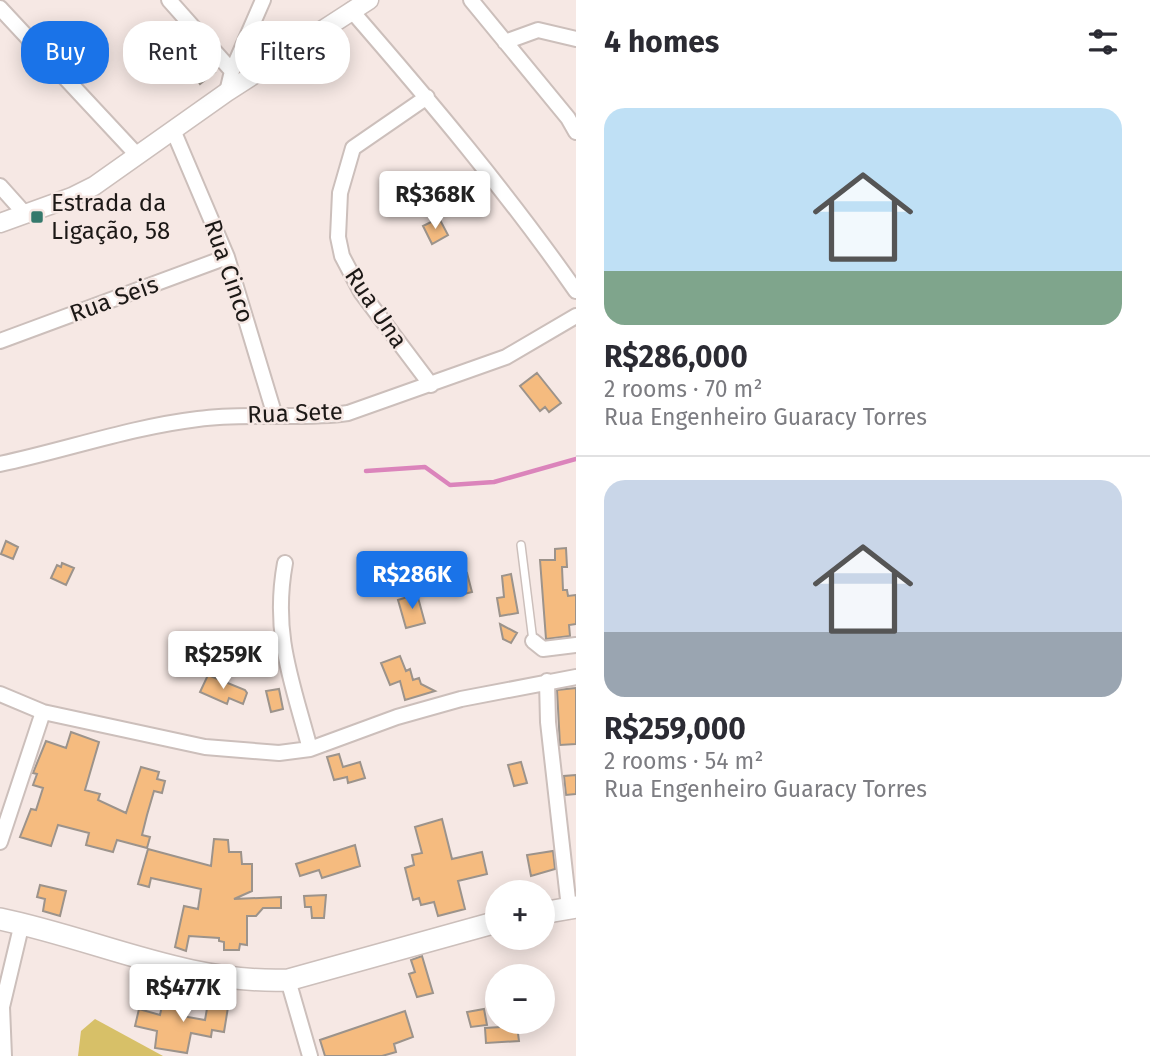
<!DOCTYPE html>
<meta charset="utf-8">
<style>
body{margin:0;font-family:"Fira Sans",sans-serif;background:#f2f2f3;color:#2b2b33;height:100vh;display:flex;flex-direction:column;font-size:26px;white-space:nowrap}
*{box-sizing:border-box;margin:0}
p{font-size:23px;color:#7c7c81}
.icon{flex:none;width:38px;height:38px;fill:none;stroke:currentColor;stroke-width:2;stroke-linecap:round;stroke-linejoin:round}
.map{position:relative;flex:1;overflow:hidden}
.side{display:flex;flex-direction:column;background:#fff;width:574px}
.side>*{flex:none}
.top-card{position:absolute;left:21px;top:21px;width:450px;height:63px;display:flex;gap:14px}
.tools{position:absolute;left:485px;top:880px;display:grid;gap:14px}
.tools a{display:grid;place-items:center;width:70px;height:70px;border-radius:50%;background:#fff;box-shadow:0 4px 18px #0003;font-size:35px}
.price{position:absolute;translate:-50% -60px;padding:0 16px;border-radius:7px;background:#fff;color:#222;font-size:23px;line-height:46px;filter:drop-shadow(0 2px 4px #0008)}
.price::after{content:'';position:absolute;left:50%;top:42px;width:21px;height:16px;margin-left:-10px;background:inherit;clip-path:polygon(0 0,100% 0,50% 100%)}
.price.on{background:#1a73e8;color:#fff}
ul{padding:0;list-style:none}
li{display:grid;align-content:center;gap:14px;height:371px;padding:0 28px}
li+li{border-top:2px solid #e1e1e2}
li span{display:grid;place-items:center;height:217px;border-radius:21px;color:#555}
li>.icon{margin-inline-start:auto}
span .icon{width:126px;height:126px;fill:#fffc;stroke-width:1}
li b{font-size:30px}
h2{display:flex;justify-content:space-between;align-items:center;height:84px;padding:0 28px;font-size:30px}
.chip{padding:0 24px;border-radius:28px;background:#fff;box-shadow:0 4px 18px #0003;font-size:24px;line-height:63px}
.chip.on{background:#1a73e8;color:#fff}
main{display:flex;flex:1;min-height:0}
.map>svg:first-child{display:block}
.green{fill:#d7c068}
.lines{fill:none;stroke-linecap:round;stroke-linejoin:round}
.stream{stroke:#db84bb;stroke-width:4.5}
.building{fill:#f5bb7f;stroke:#9c938b;stroke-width:2}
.service-casing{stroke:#ccbfbb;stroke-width:10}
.minor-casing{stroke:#ccbfbb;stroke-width:18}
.tertiary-casing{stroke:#ccbfbb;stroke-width:21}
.secondary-casing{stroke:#ccbfbb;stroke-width:24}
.service{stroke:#fff;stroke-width:7}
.minor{stroke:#fff;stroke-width:14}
.tertiary{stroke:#fff;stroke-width:18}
.secondary{stroke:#fff;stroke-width:21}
.poi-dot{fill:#35796c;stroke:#f6e8e4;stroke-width:2.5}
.labels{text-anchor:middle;stroke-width:5;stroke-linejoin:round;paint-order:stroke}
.poi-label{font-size:24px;fill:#1c1816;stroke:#f6e8e4;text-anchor:start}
.street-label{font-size:24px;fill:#1c1816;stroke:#f6e8e4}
</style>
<main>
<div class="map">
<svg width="576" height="1056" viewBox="0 0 576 1056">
<rect width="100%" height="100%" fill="#f6e8e4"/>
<path class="green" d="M95,1019L163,1056H78L81,1031Z"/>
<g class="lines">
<path class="stream" d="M366,471L425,467L450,485L494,482L576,459"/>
</g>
<path class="building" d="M189,37L215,72L200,84L174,47Z
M463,180L473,197L433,218L424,200Z
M439,218L448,235L432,244L423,226Z
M537,373L561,403L549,412L545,407L540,411L520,386Z
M6,541L18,547L13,559L1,554Z
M566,548L567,567H562L563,590H567L568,596L576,595V624L569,625L570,636L546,639L540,560H555V549Z
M62,563L74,568L66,585L51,578L57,565L61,567Z
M467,573L472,592L460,595L455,575Z
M511,574L518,613L500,616L497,598L504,597L502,576Z
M417,594L425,623L406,628L398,600Z
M500,624L517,633L511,643L503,639Z
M400,656L406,671L410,669L413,680L419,678L421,684L435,691L405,700L400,681L390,685L381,663Z
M208,675L245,690L247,693L243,704L229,698L227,704L200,692Z
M576,688V744L560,745L557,690Z
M279,689L283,709L271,712L266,691Z
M71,732L99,742L85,790L100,794L98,800L126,813L141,767L159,772L157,779L165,781L162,793L154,791L147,815L142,835L150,837L147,848L117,840L113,852L86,845L89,833L58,825L51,846L20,837L31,809L36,810L43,788L33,785L37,774L33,773L46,741L66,748Z
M339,754L343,767L360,762L365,778L348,783L347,777L334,780L327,757Z
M521,762L527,783L514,786L508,765Z
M576,775V794L566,795L564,776Z
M442,819L452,859L482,852L487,874L458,881L465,909L438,916L434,902L421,905L419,898L413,900L405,868L414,865L412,855L422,853L415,827Z
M214,839L228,840L229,852H241L242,864H252V891L234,899L281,897V908H263L256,916H247V945L240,944L239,950H224V942L219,941V938L189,936L186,951L175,947L184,906L198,909L201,889L151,878L149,887L138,884L148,849L211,866Z
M355,845L360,866L322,878L319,870L300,876L296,864Z
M553,851L555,869L531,876L527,855Z
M40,885L66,891L60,916L43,911L45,899L37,897Z
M326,895L324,918H312L311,907H305L304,896Z
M422,956L433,993L417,997L409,974L415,972L411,960Z
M209,997L229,1001L224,1032L212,1030L211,1037L191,1033L187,1053L155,1048L157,1031L135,1026L139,1009L160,1015L163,1001L182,1004V1016L205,1020Z
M484,1009L487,1025L471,1027L467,1012Z
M405,1011L413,1037L394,1044L396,1052L382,1056H325L320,1040Z
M517,1026L519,1041L486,1043L485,1028Z"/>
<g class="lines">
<defs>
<path id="service" d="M521,545L533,641"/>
<path id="minor" d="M169,0L232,71L227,92
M471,0L568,118L576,132
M0,8L138,156
M351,10C430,101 507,192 576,291
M505,42L538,30L576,39
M232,71L263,0
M427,97L353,148L340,193L338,237L342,256L361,292L431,385
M173,130L227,257L275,416
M0,186L26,215
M0,341L227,257
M0,464C66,450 131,427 198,419C248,412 298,420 348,413L506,357L576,316
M285,563C272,634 292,681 310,749
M533,641L543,649L576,645
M547,681L548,722L569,908
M0,694L43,712L205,747L279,753L310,749L397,717L461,699L576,677
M0,842L43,712
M288,980L310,1056
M4,1056L2,1007L22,923"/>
<path id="tertiary" d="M0,223L72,197L94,186L227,92L369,0"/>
<path id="secondary" d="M542,913L576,907
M0,919C97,939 187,984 288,980L497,922"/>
</defs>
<use href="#service" class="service-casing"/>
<use href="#minor" class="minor-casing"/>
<use href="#tertiary" class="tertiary-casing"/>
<use href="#secondary" class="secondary-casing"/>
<use href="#service" class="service"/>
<use href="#minor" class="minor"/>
<use href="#tertiary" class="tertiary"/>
<use href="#secondary" class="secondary"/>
</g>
<rect class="poi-dot" x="30" y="210" width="14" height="14" rx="3.5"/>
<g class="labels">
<g class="poi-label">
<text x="51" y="211">Estrada da<tspan x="51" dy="28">Ligação, 58</tspan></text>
</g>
<g class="street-label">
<text transform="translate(229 271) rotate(71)" y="8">Rua Cinco</text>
<text transform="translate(114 299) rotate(-20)" y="8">Rua Seis</text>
<text transform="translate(376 308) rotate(56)" y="8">Rua Una</text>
<text transform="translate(295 413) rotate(-2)" y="8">Rua Sete</text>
</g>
</g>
</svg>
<div class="tools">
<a>+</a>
<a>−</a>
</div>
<b class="price" style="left:435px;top:231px">R$368K</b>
<b class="price on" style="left:412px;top:611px">R$286K</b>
<b class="price" style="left:223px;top:691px">R$259K</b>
<b class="price" style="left:183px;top:1024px">R$477K</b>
<div class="top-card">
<a class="chip on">Buy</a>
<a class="chip">Rent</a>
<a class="chip">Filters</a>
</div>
</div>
<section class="side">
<h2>4 homes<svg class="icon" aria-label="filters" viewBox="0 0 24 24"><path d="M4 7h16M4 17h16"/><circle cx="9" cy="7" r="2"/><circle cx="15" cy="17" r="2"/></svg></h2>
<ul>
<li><span style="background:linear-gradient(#bfe0f5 75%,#7fa58c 0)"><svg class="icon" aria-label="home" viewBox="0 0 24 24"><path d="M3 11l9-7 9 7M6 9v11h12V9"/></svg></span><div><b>R$286,000</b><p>2 rooms · 70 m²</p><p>Rua Engenheiro Guaracy Torres</p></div></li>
<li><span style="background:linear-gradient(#c9d6e8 70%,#9aa5b1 0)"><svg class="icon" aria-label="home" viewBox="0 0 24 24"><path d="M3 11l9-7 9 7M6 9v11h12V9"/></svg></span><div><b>R$259,000</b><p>2 rooms · 54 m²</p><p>Rua Engenheiro Guaracy Torres</p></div></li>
</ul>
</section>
</main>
